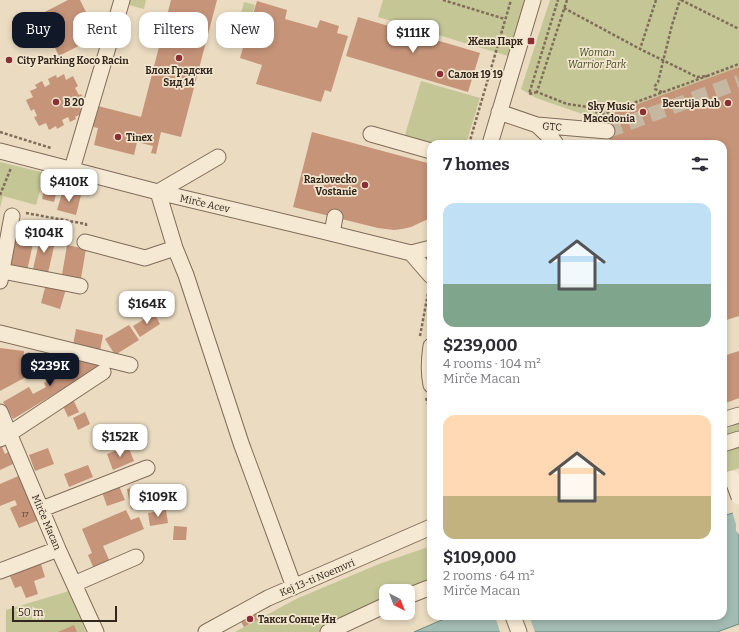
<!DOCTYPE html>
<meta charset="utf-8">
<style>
body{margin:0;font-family:Bitter,serif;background:#f7f7f7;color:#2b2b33;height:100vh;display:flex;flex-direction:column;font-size:15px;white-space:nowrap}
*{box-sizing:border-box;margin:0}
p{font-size:13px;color:#7c7c81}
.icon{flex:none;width:22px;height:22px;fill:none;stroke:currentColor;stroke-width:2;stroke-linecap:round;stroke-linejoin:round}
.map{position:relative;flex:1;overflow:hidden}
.panel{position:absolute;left:427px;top:140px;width:300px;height:480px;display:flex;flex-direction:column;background:#fff;border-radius:12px;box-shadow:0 2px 6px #0003}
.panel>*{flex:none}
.hud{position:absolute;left:12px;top:12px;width:355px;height:36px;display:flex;gap:8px}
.needle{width:26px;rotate:138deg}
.controls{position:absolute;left:379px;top:584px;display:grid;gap:8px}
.controls a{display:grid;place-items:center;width:36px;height:36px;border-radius:8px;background:#fff;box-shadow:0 2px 6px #0003;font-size:20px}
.scale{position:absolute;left:12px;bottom:10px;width:105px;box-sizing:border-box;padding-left:4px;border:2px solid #32261d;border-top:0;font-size:11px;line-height:14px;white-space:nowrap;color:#32261d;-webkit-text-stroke:3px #f2e6cf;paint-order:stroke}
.price{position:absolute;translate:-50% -34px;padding:0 9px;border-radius:8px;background:#fff;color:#222;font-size:13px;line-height:26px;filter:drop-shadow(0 1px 2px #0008)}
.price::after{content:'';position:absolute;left:50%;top:24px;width:12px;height:9px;margin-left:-6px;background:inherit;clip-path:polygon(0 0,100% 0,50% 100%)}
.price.selected{background:#111827;color:#fff}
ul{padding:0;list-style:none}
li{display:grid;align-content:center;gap:8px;height:212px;padding:0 16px}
li span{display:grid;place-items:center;height:124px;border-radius:12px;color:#555}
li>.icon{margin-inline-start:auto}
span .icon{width:72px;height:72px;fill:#fffc;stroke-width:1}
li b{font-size:17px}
h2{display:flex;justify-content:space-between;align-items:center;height:48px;padding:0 16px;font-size:17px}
.chip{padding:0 14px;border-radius:12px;background:#fff;box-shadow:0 2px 6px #0003;font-size:14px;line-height:36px}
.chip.selected{background:#111827;color:#fff}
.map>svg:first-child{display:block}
.green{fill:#c4c696}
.water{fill:#a3bcb3;stroke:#6b8980}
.pier{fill:#eadbc1}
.building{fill:#c59479}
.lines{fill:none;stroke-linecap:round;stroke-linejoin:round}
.minor-tunnel{stroke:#c5b7a0;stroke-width:15;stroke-dasharray:15 8;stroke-linecap:butt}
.minor-casing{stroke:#816c5a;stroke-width:17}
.path{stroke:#816c5a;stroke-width:2.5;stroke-dasharray:3 2;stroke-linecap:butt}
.minor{stroke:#f5e9d3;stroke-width:15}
.minor-bridge-casing{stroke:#816c5a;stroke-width:17;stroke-linecap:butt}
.minor-bridge{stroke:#f5e9d3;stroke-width:15}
.poi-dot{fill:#8b2f35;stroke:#f2e6cf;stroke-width:1.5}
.labels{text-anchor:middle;stroke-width:3.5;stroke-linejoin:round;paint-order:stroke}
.number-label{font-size:8px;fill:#574234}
.poi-label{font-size:10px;font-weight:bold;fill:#32261d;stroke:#f2e6cf;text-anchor:start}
.park-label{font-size:10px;font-style:italic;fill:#454d25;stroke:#f2e6cf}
.street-label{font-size:10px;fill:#32261d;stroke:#f2e6cf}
</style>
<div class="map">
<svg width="739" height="632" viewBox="0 0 739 632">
<rect width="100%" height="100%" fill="#eadbc1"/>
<path class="green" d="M126,0H146L144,9L125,4Z
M383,0H533L515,58L378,17Z
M550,0H739V67L597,119L536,98L521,89Z
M244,2L255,5L247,31L237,29Z
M421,81L480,98L466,144H431L404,138Z
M0,162L45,173L36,205L3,196L0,208Z
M739,424V468L723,474V430Z
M431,546V591H386V609L335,632H235L296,599L379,564Z
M69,591L86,632H6V610Z"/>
<path class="water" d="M739,511V624L717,632H414L451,616H723V516Z"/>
<path class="pier" d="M739,509V534L736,531V524L732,511Z
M495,616H529L535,632H500Z"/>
<path class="building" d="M68,0H80L98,36L59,56L39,15Z
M171,0H217L181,137L161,132L156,154L151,153L153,146L137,142L134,155L94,145L98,128L88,126L98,106L141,117Z
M257,1L287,10L285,19L317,28L320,20L339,26L337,33L348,36L331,92L325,90L321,102L256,84L262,65L240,58Z
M358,17L480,53L468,92L346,56Z
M739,67V316L723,321V144H611L602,117Z
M64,74L66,80L73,76L78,86L75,88L79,95L81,94L86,103L79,106L83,113L75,117L76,119L70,122L68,117L62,120L64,125L57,129L56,126L49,130L46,123L39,126L34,117L37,116L34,109L31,111L26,100L33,97L30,91L37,88L35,85L42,81L45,87L50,84L48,79L56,75L57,78Z
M312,132L431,164V216L428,219L411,227L402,229L394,230L378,228L293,207Z
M45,187L57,190L54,202L42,199Z
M63,190L81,195L76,215L57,210Z
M18,226L36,230L27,271L9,268Z
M41,234L56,238L48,273L33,269Z
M67,245L86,249L81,278L62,275Z
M46,284L66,289L60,309L41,303Z
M154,313L160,324L140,337L133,326Z
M129,325L139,340L115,355L105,339Z
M76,329L103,335L100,351L73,345Z
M0,348L24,351L23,366L26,377L0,391Z
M739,351V398L723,404V356Z
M28,352L36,356V367H27Z
M69,357L98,362L99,367L81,378L13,419L3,402L29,387L33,394L46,387L44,383L73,365Z
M72,397L79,412L68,417L61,402Z
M85,412L90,424L78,430L73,418Z
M1,445L5,454L8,452L13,464L0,470V446Z
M128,446L134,461L113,470L107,454Z
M48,448L54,464L35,471L29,455Z
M88,465L93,477L69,487L64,474Z
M23,474L39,520L19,528L10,508L17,505L15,500L0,506V484Z
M119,486L125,500L107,506L102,492Z
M142,486L145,506L131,509L127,489Z
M148,492H166L165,507H148Z
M126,510L131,520L139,517L144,529L103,546L110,562L94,569L88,555L92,553L82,529Z
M166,510L168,523L150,526L148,513Z
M174,526L187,527L186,540H173Z
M41,564L45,577L34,581L38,594L26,598L21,586L15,588L10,576Z
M255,611L259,619L244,627L240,620Z
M74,625L77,632H58Z"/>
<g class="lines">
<path class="minor-tunnel" d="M607,131L739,82"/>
<defs>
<path id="minor" d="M499,112L537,125L607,131
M537,125L553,140L556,144
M371,134L431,151
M490,144L533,0
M0,151L158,192L322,231L411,253L431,248
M218,157L158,192L175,248L186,275L241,443L294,587
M72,169L122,0
M332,233L335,217
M85,242L145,258L175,248
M411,253L431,276
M2,271L80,286
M0,281L12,216
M0,333L130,365
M431,346C429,359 428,371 431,385
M0,412L58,549L96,632
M723,420L739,415
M0,439L9,434L103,372
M723,444L739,439
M42,509L147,468
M0,571L58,549
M74,584L136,557
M408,596L431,587
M513,616L519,632
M206,632L268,598L431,527
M328,632L386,605"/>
</defs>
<use href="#minor" class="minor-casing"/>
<path class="path" d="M443,0L505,19
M567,0L537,92L567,104L595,108L598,116L707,76
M656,0L640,49L697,77L707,76L739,64
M681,0L739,29
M564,8L640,49
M537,92L529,94L558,0
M662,92L655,89V86L658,82L672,25L680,0
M0,132L51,148
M469,144L511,0
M0,195L11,168
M26,213L86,224V228
M420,336L429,288
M426,398L431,412"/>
<use href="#minor" class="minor"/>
<defs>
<path id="minor-bridge" d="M732,478L739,497"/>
</defs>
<use href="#minor-bridge" class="minor-bridge-casing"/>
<use href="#minor-bridge" class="minor-bridge"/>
</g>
<g class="poi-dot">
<rect x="527" y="37" width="8" height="8" rx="2"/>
<circle cx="179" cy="58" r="4"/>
<circle cx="9" cy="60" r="4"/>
<circle cx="440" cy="74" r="4"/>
<circle cx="56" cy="102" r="4"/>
<circle cx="728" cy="103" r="4"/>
<circle cx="643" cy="112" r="4"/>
<circle cx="118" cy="137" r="4"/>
<circle cx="365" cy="185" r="4"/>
<circle cx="250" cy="619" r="4"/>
</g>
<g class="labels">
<g class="number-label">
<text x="25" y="517">17</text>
</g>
<g class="poi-label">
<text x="523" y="45" text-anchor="end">Жена Парк</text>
<text x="17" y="64">City Parking Koco Racin</text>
<text x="179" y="74" text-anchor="middle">Блок Градски<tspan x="179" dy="12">Sид 14</tspan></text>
<text x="448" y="78">Салон 19 19</text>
<text x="64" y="106">B 20</text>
<text x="720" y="107" text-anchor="end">Beertija Pub</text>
<text x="635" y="110" text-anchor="end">Sky Music<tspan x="635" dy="12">Macedonia</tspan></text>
<text x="126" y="141">Tinex</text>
<text x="357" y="183" text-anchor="end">Razlovecko<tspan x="357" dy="12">Vostanie</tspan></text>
<text x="258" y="623">Такси Сонце Ин</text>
</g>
<g class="park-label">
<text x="597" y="56">Woman<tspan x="597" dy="12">Warrior Park</tspan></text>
</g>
<g class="street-label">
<text transform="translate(552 126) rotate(5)" y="4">GTC</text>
<text transform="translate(205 203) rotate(13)" y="4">Mirče Acev</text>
<text transform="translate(47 522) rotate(67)" y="4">Mirče Macan</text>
<text transform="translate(317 577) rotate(-23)" y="4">Kej 13-ti Noemvri</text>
</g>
</g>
</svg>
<div class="controls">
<a><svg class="needle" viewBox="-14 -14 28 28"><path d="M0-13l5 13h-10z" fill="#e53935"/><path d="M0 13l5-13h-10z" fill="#7c7c81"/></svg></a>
</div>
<div class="scale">50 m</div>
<b class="price" style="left:413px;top:54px">$111K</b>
<b class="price" style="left:69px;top:203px">$410K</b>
<b class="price" style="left:44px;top:254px">$104K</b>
<b class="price" style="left:147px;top:325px">$164K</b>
<b class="price selected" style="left:50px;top:387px">$239K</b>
<b class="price" style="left:120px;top:458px">$152K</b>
<b class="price" style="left:158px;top:518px">$109K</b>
<div class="hud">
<a class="chip selected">Buy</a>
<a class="chip">Rent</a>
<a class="chip">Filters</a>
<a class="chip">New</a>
</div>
<section class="panel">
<h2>7 homes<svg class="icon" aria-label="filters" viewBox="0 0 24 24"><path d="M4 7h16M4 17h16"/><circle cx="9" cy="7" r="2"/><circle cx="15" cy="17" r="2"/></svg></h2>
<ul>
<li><span style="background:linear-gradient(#bfe0f5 65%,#7fa58c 0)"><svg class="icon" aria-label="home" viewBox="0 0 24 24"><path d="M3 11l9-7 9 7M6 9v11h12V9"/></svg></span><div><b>$239,000</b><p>4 rooms · 104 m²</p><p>Mirče Macan</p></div></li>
<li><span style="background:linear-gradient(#ffd9b3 65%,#c2b280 0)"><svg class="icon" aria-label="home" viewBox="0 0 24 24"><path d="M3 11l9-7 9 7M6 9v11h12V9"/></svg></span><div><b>$109,000</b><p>2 rooms · 64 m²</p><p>Mirče Macan</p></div></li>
</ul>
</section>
</div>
